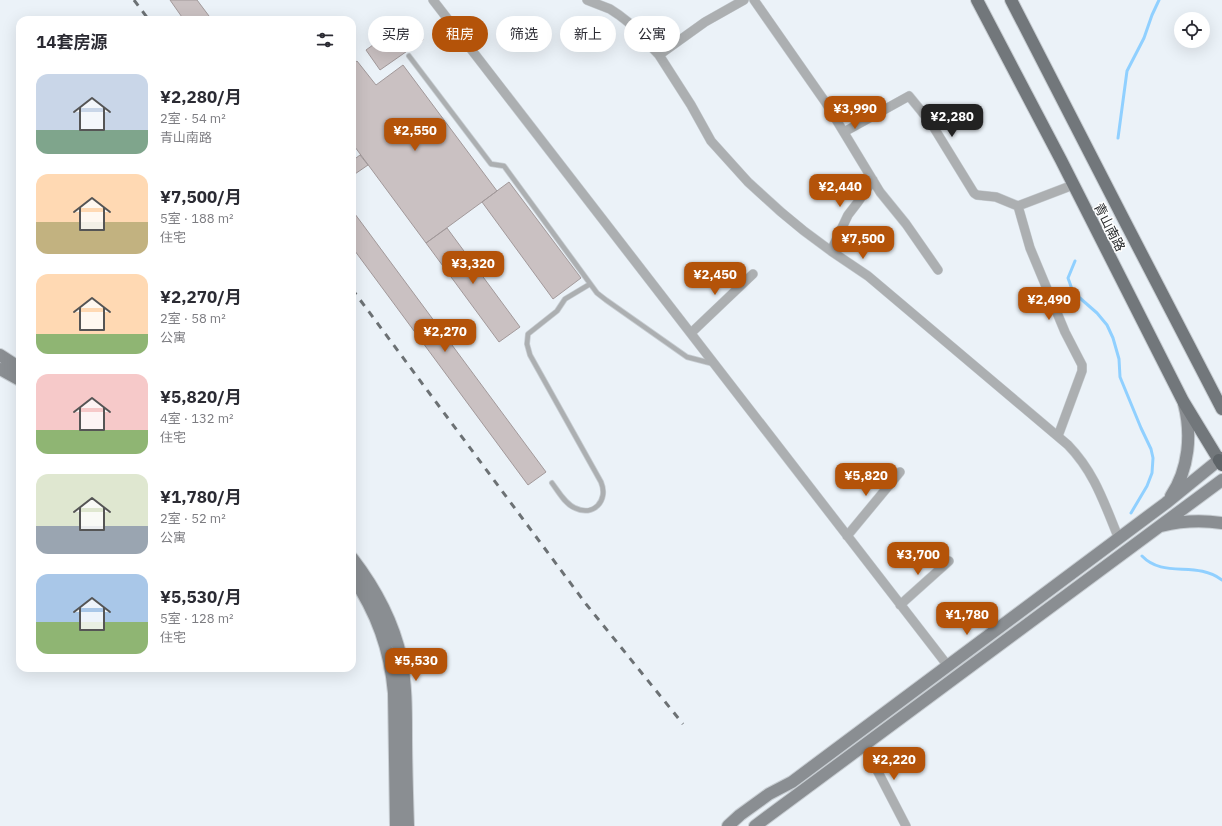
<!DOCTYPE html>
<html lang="zh">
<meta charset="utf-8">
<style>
body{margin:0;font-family:"IBM Plex Sans","Noto Sans SC",sans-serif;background:#f2f2f3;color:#2b2b33;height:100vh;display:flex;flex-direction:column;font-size:15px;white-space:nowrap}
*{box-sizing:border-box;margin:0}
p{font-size:13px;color:#7c7c81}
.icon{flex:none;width:22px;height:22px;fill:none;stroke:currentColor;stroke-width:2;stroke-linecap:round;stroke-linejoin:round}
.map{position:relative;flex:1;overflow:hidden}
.side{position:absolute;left:16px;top:16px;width:340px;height:656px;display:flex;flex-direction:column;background:#fff;border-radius:12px;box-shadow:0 4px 16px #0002}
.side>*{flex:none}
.guide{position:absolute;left:368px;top:16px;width:380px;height:36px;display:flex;gap:8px}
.buttons{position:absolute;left:1174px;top:12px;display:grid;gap:8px}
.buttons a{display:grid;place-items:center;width:36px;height:36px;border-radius:50%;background:#fff;box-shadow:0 4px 16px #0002;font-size:20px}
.price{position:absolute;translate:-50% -34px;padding:0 9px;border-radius:8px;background:#b45309;color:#fff;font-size:13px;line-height:26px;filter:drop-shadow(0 1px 2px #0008)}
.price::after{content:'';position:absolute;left:50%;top:24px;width:12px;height:9px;margin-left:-6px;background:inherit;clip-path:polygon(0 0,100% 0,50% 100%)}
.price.on{background:#222;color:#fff}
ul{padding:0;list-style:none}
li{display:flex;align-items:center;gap:12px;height:100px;padding:0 20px}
li span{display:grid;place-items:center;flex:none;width:112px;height:80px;border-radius:12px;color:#555}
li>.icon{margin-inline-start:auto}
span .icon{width:48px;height:48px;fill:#fffc;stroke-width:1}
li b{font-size:17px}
h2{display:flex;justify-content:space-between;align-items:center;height:48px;padding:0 20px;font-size:17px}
.chip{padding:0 14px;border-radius:18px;background:#fff;box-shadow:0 4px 16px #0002;font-size:14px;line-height:36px}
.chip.on{background:#b45309;color:#fff}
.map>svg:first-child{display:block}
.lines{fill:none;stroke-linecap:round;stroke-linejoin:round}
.stream{stroke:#90d0ff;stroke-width:3}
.building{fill:#cac1c2;stroke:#a2999a}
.lane-casing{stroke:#c8ced3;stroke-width:6}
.street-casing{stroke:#c8ced3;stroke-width:10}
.secondary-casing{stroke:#c8ced3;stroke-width:14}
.primary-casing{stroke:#c8ced3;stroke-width:14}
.highway-casing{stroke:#c8ced3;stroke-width:14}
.lane{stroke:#acafb1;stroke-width:4.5}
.street{stroke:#acafb1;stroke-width:9}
.secondary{stroke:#8a8e92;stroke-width:12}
.primary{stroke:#72777b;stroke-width:12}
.highway{stroke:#5e6468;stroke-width:12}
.rail{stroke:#6c7174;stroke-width:3;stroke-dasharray:7 7;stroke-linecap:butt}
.labels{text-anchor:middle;stroke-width:3;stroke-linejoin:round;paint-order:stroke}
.street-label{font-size:13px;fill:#282b2d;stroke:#fff}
</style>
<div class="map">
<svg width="1222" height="826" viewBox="0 0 1222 826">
<rect width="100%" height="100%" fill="#ebf2f8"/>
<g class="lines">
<path class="stream" d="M1118,138L1127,71L1144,38L1152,15L1159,0
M1075,261L1068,278L1073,292L1097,313L1107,325L1113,338L1119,359L1120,377L1141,428L1151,449L1153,458L1152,473L1147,486L1131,513
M1142,556C1164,579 1196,560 1222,580"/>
</g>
<path class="building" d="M170,0H197L212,20H184Z
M409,19L423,40L380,70L366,50Z
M357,61L376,85L403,65L497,191L426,243L352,143V65Z
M360,155L368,165L352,176V161Z
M509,182L581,278L553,299L482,202Z
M352,210L546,472L528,485L352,247Z
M447,228L520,327L499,342L426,243Z"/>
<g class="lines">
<defs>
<path id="lane" d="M409,56L491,164L504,166L597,293L606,300L687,357L714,364
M552,483C558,491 565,504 575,508C593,517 609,501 601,482L530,355L527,344L528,334L557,311L565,299L590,284"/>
<path id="street" d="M433,0L948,666
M587,0L610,9L619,15L628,22L659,55L691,105L711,141L748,182L781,212L804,231L831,251L868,276L1068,445C1095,473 1104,503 1119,539
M754,0L826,103L880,192L906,224L938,270
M659,55L705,22L744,0
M844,132L909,96L931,123L974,193L977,195L996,197L1018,206L1073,185
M1018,206L1030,248L1065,332L1082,365V371L1058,436
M831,251L848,215L858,202L873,180
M691,333L753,274
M847,536L900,472
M900,605L949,561
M864,745L906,826"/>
<path id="secondary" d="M0,355L20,368
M0,369L20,380
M1171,496C1189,469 1192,434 1184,404
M1161,526C1181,521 1201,520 1222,523
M352,558C375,588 393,621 401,658C406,684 406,709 406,734C406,765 407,795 408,826
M352,576C377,613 390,649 394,693L396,826
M728,826L740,815L769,794L792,782L1166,503L1219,460
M755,826L1222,480"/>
<path id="primary" d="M977,0L1061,160L1183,401L1219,460L1222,458
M1011,0L1122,216L1222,409"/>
<path id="highway" d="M1219,460L1222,465"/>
</defs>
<use href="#lane" class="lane-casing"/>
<use href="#street" class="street-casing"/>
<use href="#secondary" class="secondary-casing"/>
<use href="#primary" class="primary-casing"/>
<use href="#highway" class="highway-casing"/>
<use href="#lane" class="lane"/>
<use href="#street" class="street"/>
<use href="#secondary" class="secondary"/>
<use href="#primary" class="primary"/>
<use href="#highway" class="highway"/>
<path class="rail" d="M134,0L149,20
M352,289L586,604L683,724"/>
</g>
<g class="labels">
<g class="street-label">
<text transform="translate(1110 227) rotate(63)" y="5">青山南路</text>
</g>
</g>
</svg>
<div class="buttons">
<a><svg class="icon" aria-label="locate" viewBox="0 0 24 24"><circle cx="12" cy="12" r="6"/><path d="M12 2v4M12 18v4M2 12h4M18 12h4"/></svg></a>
</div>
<b class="price" style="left:855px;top:130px">¥3,990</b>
<b class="price on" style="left:952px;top:138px">¥2,280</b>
<b class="price" style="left:415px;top:152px">¥2,550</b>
<b class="price" style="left:840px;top:208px">¥2,440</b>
<b class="price" style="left:863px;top:260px">¥7,500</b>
<b class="price" style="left:473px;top:285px">¥3,320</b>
<b class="price" style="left:715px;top:296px">¥2,450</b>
<b class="price" style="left:1049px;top:321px">¥2,490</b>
<b class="price" style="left:445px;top:353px">¥2,270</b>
<b class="price" style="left:866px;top:497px">¥5,820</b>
<b class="price" style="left:918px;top:576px">¥3,700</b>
<b class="price" style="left:967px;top:636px">¥1,780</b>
<b class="price" style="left:416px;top:682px">¥5,530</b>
<b class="price" style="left:894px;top:781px">¥2,220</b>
<div class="guide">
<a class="chip">买房</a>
<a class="chip on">租房</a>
<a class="chip">筛选</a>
<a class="chip">新上</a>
<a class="chip">公寓</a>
</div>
<section class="side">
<h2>14套房源<svg class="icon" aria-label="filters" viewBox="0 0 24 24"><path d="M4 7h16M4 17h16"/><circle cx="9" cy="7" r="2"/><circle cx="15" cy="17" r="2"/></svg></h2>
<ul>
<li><span style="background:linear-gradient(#c9d6e8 70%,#7fa58c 0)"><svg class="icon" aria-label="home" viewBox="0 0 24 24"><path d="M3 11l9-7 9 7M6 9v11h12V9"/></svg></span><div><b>¥2,280/月</b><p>2室 · 54 m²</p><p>青山南路</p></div></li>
<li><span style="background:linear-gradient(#ffd9b3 60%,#c2b280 0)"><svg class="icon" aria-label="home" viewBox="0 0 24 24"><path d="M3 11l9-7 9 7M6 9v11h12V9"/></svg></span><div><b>¥7,500/月</b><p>5室 · 188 m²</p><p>住宅</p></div></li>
<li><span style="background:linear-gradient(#ffd9b3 75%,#8fb573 0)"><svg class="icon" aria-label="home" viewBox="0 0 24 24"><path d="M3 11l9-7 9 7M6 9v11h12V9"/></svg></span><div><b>¥2,270/月</b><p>2室 · 58 m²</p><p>公寓</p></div></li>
<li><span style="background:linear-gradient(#f6c9c9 70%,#8fb573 0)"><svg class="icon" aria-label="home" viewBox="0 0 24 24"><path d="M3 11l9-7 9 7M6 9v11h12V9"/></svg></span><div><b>¥5,820/月</b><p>4室 · 132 m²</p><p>住宅</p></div></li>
<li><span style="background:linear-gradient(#dfe7d0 65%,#9aa5b1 0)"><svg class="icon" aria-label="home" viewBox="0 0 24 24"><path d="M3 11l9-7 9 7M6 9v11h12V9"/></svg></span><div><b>¥1,780/月</b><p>2室 · 52 m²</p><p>公寓</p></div></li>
<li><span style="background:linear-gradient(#a9c7e8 60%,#8fb573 0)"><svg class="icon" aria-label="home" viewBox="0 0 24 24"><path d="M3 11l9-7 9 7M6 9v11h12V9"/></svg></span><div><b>¥5,530/月</b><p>5室 · 128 m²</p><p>住宅</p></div></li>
</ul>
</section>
</div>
